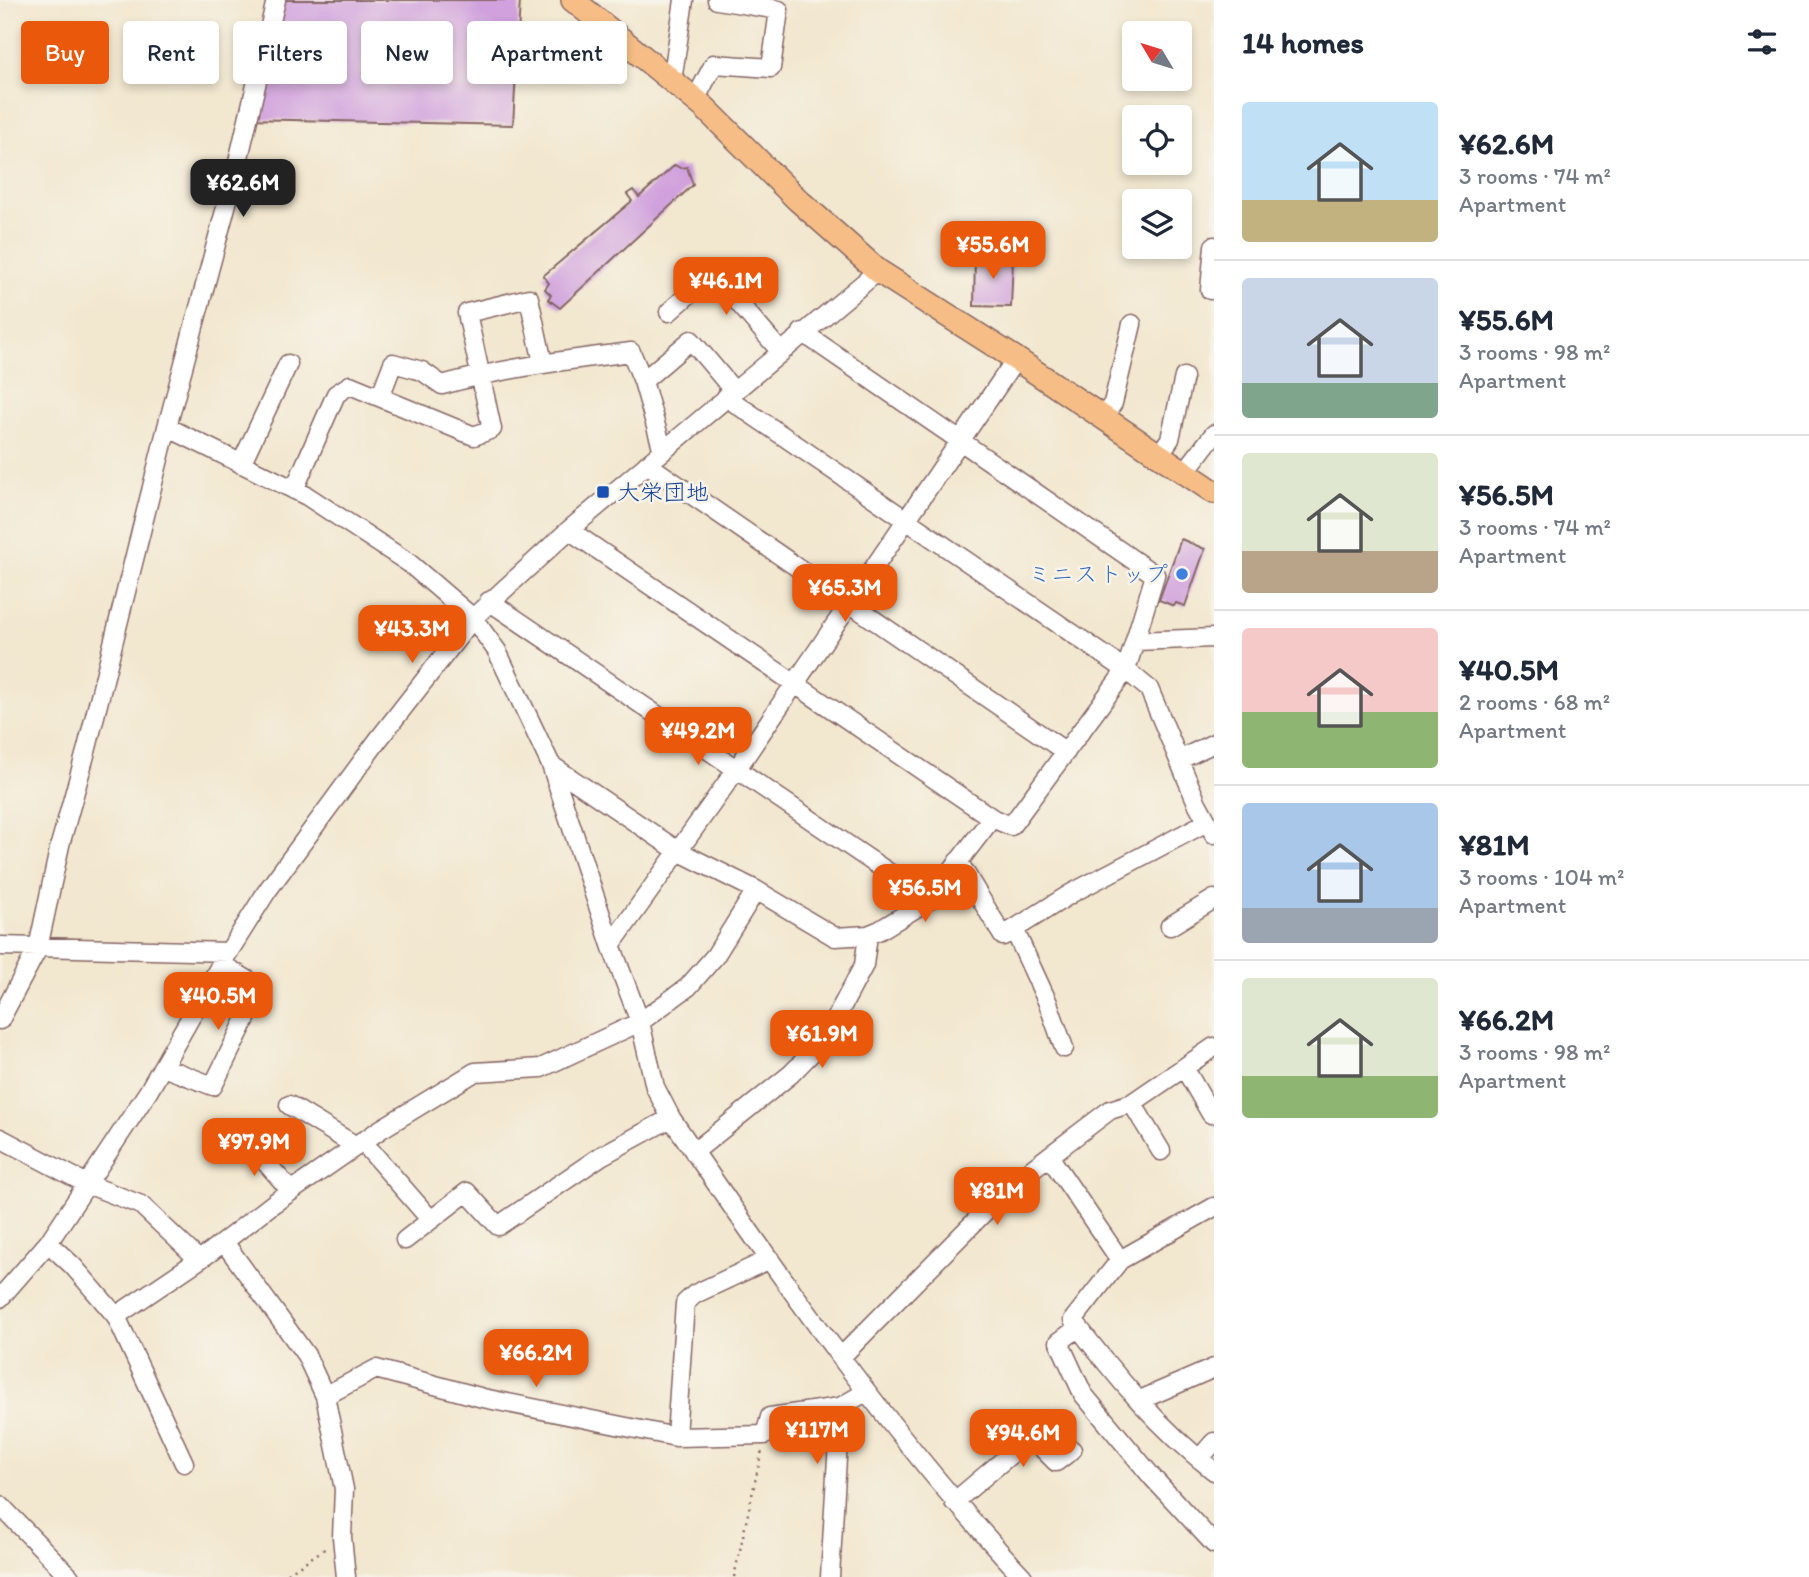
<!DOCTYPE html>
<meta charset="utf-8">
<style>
body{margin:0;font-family:Itim,"Klee One",sans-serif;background:#f6f6f7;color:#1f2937;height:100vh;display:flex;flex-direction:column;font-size:26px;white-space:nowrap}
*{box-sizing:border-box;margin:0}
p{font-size:23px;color:#747a83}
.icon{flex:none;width:38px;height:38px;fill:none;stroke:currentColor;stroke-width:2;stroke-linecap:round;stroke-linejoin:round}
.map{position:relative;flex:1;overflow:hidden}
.details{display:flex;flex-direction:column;background:#fff;width:595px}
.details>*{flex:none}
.hud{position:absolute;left:21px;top:21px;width:665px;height:63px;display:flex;gap:14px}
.needle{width:46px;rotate:308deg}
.tools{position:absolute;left:1122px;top:21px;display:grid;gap:14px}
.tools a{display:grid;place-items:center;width:70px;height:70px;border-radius:7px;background:#fff;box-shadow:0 4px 10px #0003;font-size:35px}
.price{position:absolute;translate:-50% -60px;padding:0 16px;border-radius:14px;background:#ea580c;color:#fff;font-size:23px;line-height:46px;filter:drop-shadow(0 2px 4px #0008)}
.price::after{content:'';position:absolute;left:50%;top:42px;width:21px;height:16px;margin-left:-10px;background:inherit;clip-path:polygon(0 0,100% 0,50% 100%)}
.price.on{background:#222;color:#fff}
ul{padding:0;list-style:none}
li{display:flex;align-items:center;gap:21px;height:175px;padding:0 28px}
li+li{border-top:2px solid #e0e1e3}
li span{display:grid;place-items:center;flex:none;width:196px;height:140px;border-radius:7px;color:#555}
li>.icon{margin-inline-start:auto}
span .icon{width:84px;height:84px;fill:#fffc;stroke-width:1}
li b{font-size:30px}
h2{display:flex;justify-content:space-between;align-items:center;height:84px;padding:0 28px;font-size:30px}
.chip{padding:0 24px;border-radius:7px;background:#fff;box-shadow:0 4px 10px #0003;font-size:24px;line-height:63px}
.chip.on{background:#ea580c;color:#fff}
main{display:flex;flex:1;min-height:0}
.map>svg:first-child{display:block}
.building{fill:#d0a1dd}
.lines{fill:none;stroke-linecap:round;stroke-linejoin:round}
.minor-casing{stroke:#856564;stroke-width:21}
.major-casing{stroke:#856564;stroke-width:26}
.path{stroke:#856564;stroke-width:2.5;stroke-dasharray:2 5;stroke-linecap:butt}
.minor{stroke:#fff;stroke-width:18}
.major{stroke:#f6be86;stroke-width:23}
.transit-dot{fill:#1a4fb4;stroke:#f7f3e8;stroke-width:2.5}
.shop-dot{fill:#3f7fe0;stroke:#f7f3e8;stroke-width:2.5}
.labels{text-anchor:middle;stroke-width:5;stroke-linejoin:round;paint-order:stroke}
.transit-label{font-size:23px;fill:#164399;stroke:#f7f3e8;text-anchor:start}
.shop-label{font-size:23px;fill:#366cbe;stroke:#f7f3e8;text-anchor:end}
</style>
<main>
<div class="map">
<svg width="1214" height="1577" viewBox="0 0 1214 1577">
<rect width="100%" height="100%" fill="#f7f3e8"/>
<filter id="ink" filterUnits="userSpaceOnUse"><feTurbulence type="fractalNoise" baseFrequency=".0143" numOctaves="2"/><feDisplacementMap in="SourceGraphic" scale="14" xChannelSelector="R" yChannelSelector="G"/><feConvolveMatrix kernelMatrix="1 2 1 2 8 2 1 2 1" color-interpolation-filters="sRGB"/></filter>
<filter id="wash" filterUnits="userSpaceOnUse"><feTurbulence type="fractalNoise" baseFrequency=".00686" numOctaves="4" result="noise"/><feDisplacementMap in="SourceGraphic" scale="28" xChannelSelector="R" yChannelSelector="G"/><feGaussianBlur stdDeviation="1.57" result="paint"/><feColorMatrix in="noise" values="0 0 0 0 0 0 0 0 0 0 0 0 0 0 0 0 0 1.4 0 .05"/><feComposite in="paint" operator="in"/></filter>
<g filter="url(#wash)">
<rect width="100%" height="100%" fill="#f2e7cf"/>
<g id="blocks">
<path class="building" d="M284,0H520L513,125L248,119Z
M554,40L615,45L613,70L551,66Z
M675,165L680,168L687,167L693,185L560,308L548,299L551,295L545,289L549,283L543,276L632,201L627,194L633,190L639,197Z
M975,256L1013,257L1011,307L974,306Z
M1181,539L1205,549L1185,606L1176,603L1174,606L1159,600Z"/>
</g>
</g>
<g filter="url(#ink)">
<use href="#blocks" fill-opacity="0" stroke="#856564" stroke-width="2"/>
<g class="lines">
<defs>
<path id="minor" d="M672,81L684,0
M695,100L714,64L771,68L779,10L717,0
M1210,290L1214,246
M669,312L713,273L780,351
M643,381L691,340L734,391
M380,397L393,363L422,371L442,385C504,368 567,360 631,352L643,381L663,451
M726,397L1126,670L1149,689L1197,803L1214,834
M1103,418L1113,403L1132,324
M167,427L307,496L409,563L473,618L497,651L551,765L611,945L640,1022L655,1087L671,1118C780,1277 891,1436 1023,1577
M1159,455L1170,439L1184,377
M241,464L288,364
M647,464L1066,752
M1184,473L1214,434
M294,490L336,394L350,385L474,436L492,429L467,313L529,298L543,363
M569,530L992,818
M489,601L929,900
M1135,641L1214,638
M1179,760L1214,743
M551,765L678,851L756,890L835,937L868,935L880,930L929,900L992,818L1011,826L1126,670L1155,575L802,332
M958,861L1003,936L1072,893L1207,822
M1170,926L1214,899
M1014,929L1048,1003L1064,1048
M611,945L736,770L1016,359
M0,946L229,952
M0,1020L38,948L60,845L87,748L167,427L237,166L276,0
M163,1067L213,1086L261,988L221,964
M1185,1069L1211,1114
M1132,1103L1214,1047
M289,1105L356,1146
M0,1138L87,1184L141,1205L198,1259
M246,1140L291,1191
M362,1141L430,1219
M694,1152L791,1074L824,1040L864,965L868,935
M1049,1156L1120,1260
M1214,1207L1120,1260L1073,1320C1114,1375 1159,1428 1214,1471
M405,1240L467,1192L498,1226L601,1156L671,1118
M224,1242L306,1355L325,1396L344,1489L342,1537L346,1577
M48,1243L73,1266L116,1316L184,1463
M0,1298L48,1243L148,1092L221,964L267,891L378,740L473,618L569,530L878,271
M116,1316L212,1251L274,1203L381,1129L475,1072L541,1068L640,1022L688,987L715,956L756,890
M1079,1327L1059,1342L1083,1394L1153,1478L1214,1544
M841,1357L1011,1185L1110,1110L1132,1103L1161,1151
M325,1396L376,1369L483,1398L676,1437L765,1435L770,1417L840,1407
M1141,1403L1147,1397L1214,1368
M676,1437L685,1303L695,1294L770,1259
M1199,1459L1214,1442
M954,1502L1031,1437L1056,1462L1072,1450
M0,1505L70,1577
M830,1577L840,1407L866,1392"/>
<path id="major" d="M573,0L704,107L798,200L878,271L1016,359L1214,492"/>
</defs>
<use href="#minor" class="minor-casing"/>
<use href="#major" class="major-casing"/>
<path class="path" d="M282,1577L326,1548
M734,1577L762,1450"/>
<use href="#minor" class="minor"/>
<use href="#major" class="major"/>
</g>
</g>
<rect class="transit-dot" x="596" y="485" width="14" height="14" rx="3.5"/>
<circle class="shop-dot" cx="1182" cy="574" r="7"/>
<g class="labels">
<g class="transit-label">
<text x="617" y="500">大栄団地</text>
</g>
<g class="shop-label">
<text x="1168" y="582">ミニストップ</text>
</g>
</g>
</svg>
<div class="tools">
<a><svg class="needle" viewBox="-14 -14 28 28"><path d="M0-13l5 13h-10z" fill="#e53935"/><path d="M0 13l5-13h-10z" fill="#747a83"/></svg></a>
<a><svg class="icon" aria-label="locate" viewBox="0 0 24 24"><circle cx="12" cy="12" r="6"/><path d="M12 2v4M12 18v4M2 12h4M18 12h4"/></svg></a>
<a><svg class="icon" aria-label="layers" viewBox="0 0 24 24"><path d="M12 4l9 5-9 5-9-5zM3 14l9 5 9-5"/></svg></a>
</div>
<b class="price on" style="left:243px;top:219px">¥62.6M</b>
<b class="price" style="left:993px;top:281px">¥55.6M</b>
<b class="price" style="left:726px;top:317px">¥46.1M</b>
<b class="price" style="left:845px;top:624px">¥65.3M</b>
<b class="price" style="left:412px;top:665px">¥43.3M</b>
<b class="price" style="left:698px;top:767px">¥49.2M</b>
<b class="price" style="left:925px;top:924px">¥56.5M</b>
<b class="price" style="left:218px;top:1032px">¥40.5M</b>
<b class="price" style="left:822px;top:1070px">¥61.9M</b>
<b class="price" style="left:254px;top:1178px">¥97.9M</b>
<b class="price" style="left:997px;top:1227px">¥81M</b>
<b class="price" style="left:536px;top:1389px">¥66.2M</b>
<b class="price" style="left:817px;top:1466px">¥117M</b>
<b class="price" style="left:1023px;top:1469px">¥94.6M</b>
<div class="hud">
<a class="chip on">Buy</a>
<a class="chip">Rent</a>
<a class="chip">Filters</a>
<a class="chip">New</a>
<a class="chip">Apartment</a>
</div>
</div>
<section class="details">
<h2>14 homes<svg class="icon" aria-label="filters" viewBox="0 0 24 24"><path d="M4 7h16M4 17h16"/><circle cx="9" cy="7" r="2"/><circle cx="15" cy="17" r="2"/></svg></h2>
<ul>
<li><span style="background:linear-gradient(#bfe0f5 70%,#c2b280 0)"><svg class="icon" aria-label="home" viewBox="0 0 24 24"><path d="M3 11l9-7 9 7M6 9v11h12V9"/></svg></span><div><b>¥62.6M</b><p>3 rooms · 74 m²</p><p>Apartment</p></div></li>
<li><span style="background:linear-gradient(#c9d6e8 75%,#7fa58c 0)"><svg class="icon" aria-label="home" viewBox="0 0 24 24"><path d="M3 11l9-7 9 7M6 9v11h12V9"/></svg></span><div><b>¥55.6M</b><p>3 rooms · 98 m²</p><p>Apartment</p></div></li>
<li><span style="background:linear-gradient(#dfe7d0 70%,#b9a48a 0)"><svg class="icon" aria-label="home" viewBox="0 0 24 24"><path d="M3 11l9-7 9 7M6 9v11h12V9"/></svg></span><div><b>¥56.5M</b><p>3 rooms · 74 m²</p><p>Apartment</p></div></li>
<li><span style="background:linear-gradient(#f6c9c9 60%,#8fb573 0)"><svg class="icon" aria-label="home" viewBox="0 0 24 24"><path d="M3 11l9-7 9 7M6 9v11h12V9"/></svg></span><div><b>¥40.5M</b><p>2 rooms · 68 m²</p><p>Apartment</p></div></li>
<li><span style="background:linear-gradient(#a9c7e8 75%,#9aa5b1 0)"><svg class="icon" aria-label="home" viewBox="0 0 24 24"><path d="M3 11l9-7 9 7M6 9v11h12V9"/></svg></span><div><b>¥81M</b><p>3 rooms · 104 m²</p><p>Apartment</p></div></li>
<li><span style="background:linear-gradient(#dfe7d0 70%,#8fb573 0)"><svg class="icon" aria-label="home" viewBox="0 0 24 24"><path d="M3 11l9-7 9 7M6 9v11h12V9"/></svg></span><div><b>¥66.2M</b><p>3 rooms · 98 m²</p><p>Apartment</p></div></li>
</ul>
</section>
</main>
